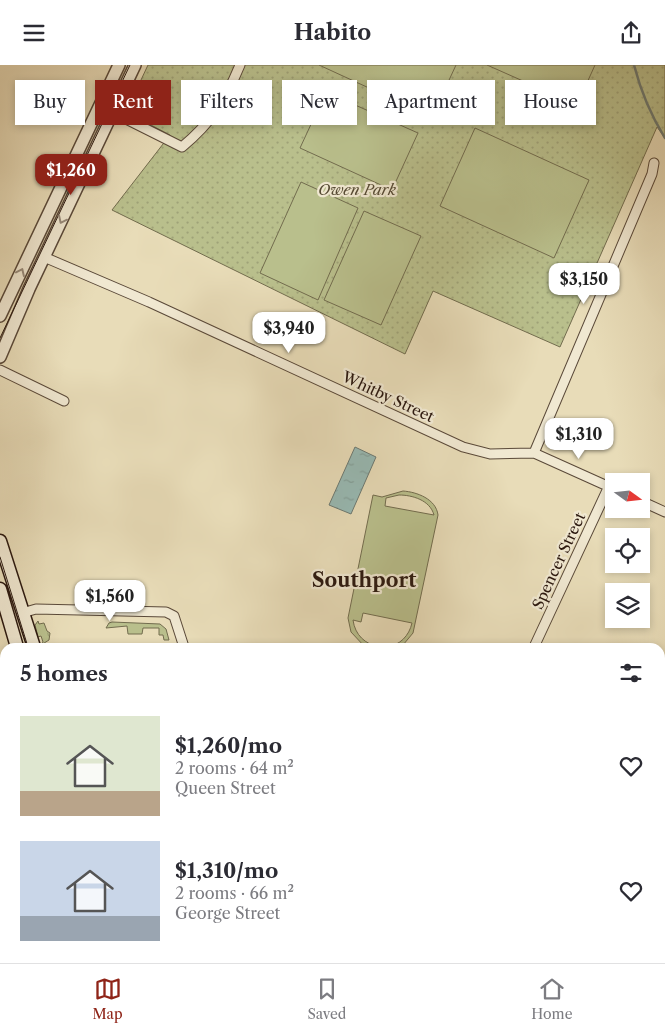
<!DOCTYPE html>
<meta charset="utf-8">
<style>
body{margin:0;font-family:"Libre Caslon Text",serif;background:#f2f2f3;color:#2b2b33;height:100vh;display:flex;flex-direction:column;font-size:19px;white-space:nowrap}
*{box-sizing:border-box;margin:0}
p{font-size:16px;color:#7c7c81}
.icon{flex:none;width:28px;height:28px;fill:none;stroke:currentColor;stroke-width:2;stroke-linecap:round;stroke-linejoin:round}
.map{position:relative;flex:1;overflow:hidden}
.details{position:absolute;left:0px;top:578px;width:665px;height:321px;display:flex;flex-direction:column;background:#fff;border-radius:15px 15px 0 0;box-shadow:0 2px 8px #0003}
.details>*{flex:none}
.hud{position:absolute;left:15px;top:15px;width:635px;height:45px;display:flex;gap:10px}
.needle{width:32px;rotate:105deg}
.fabs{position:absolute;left:605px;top:408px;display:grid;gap:10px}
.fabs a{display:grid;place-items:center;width:45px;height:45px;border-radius:0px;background:#fff;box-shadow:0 2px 8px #0003;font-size:25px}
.price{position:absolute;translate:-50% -42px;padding:0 11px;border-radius:10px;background:#fff;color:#222;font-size:16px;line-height:32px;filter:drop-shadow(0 1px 2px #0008)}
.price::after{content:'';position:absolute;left:50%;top:30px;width:15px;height:11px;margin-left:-8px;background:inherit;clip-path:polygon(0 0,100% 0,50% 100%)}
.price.selected{background:#8f2418;color:#fff}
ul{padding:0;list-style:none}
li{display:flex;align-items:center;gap:15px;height:125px;padding:0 20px}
li span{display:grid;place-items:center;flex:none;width:140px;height:100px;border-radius:0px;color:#555}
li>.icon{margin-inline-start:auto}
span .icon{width:60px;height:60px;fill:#fffc;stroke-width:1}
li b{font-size:21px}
h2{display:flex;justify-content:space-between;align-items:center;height:60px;padding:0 20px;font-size:21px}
.chip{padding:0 18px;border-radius:0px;background:#fff;box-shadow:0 2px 8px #0003;font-size:18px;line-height:45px}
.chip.selected{background:#8f2418;color:#fff}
header{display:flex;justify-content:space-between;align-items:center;height:65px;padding:0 20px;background:#fff;font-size:22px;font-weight:800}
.dock{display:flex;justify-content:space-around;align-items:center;height:70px;border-top:1px solid #e1e1e2;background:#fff;font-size:14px;color:#7c7c81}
.dock a{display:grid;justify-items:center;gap:2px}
.dock .selected{color:#8f2418}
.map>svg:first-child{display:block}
.grass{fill:url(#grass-tufts);stroke:#726c4e}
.park{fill:url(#park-dots);stroke:#726c4e}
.garden{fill:#b9bf8c;stroke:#726c4e;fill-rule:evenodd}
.water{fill:url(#water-ripples);stroke:#6c7972}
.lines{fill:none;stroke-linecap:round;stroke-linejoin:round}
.stream{stroke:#6c7972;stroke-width:2.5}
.minor-casing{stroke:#5a4939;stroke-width:11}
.tertiary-casing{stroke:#5a4939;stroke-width:14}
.secondary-casing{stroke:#2b180f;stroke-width:15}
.primary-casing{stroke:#2b180f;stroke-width:18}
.minor{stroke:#f0e8d1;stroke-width:9}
.tertiary{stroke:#f0e8d1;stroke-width:11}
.secondary{stroke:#f0e8d1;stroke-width:12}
.primary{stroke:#e4be7c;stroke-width:15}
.tram{stroke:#2b180f;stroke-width:1}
.oneway{stroke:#978a7a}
.labels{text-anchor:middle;stroke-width:4.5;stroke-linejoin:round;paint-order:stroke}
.park-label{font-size:15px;font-style:italic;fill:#564a34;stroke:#f0e8d1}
.street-label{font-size:15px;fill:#2b180f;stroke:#f0e8d1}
.district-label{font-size:20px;font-weight:bold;fill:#2b180f;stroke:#f0e8d1}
</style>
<header><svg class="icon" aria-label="menu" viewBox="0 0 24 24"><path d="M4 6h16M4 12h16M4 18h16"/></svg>Habito<svg class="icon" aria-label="share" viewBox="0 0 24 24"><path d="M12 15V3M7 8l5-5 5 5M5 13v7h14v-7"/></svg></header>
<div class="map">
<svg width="665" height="898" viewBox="0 0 665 898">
<defs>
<pattern id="grass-tufts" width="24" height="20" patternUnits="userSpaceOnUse" patternTransform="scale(1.25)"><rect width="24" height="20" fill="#b9bf8c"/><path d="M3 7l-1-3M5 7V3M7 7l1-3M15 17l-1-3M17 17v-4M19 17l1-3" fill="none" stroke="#9fa378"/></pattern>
<pattern id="park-dots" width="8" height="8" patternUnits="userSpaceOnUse" patternTransform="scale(1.25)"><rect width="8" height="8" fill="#b9bf8c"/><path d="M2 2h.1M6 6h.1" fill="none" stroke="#9fa378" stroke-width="1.8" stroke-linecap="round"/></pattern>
<pattern id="water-ripples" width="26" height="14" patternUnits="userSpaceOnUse" patternTransform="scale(1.25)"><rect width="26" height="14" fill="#98bab4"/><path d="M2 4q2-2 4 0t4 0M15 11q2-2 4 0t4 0" fill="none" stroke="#839f9a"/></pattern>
</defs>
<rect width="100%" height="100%" fill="#e8dcb8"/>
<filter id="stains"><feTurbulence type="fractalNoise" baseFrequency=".004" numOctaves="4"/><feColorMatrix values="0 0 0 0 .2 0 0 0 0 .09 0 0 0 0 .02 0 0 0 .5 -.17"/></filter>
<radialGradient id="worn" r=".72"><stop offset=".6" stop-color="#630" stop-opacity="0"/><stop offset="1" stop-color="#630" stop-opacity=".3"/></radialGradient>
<path class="grass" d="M38,556L39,559L44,558L47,566L50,568L49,575L41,580L43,577L41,571L38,572L35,560Z"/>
<path class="park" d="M148,0H665V73L657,62L560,282L433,226L405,289L112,145L170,70L126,47Z"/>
<path class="garden" d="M319,0H456L432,52Z
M487,0H595L577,40Z
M326,27L418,68L392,125L300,83Z
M475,63L589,115L554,193L440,141Z
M301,117L358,143L318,235L260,208Z
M364,146L421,171L381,260L324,235Z
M403,426C417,427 436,434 438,450L413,568L403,580L387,582C400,580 409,571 412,558L363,548L361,557L353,555C355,570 365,579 379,582H365L351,567L348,553L373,430L382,432ZM399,430C412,430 430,435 434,450L385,441L386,433Z
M112,557L160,559L166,564L169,575H164L163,570H159V563H143L142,569H128L127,561L106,563L109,558Z"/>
<path class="water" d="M355,382L376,392L351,449L329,440Z"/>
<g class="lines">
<path class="stream" d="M634,0C641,27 650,49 665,73"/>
<defs>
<path id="minor" d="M100,41L182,82C212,57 225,36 240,0
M44,192L149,237L463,382L490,389L534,388L614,424
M0,305L64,336
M534,388L652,109L654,98
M641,436L665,447
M22,548L36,544L166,547L174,551L184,582
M534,582L609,421
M660,620L665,609
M660,753L665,755
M0,800H5
M22,894V898
M111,894L112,898
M134,894L135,898
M340,894L341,898"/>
<path id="tertiary" d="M0,251L119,0
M0,292L29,224L135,0"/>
<path id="secondary" d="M0,476L34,582
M0,524L17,582"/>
<path id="primary" d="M0,868H5
M0,886L5,887
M660,886H665
M425,894L537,898
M155,898L159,894"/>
</defs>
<use href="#minor" class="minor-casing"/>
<use href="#tertiary" class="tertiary-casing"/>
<use href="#secondary" class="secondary-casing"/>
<use href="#primary" class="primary-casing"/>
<use href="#minor" class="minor"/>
<use href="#tertiary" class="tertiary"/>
<use href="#secondary" class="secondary"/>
<use href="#primary" class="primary"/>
<path class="tram" d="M0,273L130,0
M0,492L28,582
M124,894L126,898"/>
</g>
<defs><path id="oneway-chevron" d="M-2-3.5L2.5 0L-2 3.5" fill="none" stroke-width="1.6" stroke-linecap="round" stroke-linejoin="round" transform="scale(1.25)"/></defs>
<g class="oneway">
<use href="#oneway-chevron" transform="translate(62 155) rotate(116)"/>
<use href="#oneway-chevron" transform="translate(21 207) rotate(-65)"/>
</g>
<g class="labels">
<g class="park-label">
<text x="357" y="130">Owen Park</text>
</g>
<g class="street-label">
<text transform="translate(388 332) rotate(25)" y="5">Whitby Street</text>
<text transform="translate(559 496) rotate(-65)" y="5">Spencer Street</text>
</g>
<g class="district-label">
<text x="364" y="522">Southport</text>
</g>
</g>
<rect width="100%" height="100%" filter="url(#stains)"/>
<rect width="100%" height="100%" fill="url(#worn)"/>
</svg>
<div class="fabs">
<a><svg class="needle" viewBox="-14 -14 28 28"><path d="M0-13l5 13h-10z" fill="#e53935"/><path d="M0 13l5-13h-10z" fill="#7c7c81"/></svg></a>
<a><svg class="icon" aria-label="locate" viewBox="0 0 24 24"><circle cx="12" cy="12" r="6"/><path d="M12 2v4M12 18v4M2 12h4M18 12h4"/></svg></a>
<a><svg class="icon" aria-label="layers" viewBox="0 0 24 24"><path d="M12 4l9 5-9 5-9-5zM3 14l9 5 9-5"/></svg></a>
</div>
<b class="price selected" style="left:71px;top:131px">$1,260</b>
<b class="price" style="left:584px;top:240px">$3,150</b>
<b class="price" style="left:289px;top:289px">$3,940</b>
<b class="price" style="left:579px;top:395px">$1,310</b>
<b class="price" style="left:110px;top:557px">$1,560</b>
<div class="hud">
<a class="chip">Buy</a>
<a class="chip selected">Rent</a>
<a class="chip">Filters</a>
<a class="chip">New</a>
<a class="chip">Apartment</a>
<a class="chip">House</a>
</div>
<section class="details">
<h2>5 homes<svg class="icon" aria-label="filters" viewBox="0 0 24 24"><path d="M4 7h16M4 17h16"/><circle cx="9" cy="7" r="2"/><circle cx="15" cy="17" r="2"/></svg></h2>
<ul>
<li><span style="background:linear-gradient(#dfe7d0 75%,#b9a48a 0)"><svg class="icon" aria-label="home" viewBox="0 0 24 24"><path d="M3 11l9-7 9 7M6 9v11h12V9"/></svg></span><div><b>$1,260/mo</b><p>2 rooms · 64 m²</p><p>Queen Street</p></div><svg class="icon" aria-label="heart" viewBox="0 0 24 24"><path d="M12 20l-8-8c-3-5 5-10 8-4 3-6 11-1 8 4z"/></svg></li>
<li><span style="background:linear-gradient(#c9d6e8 75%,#9aa5b1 0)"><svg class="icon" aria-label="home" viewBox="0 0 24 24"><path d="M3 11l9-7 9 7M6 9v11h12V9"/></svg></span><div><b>$1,310/mo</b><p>2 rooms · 66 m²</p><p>George Street</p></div><svg class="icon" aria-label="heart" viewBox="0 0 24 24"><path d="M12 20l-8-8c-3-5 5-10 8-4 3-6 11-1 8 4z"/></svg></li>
</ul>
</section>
</div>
<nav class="dock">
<a class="selected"><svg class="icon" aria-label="map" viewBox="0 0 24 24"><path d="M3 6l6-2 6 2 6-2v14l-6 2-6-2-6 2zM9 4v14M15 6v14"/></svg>Map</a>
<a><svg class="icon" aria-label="saved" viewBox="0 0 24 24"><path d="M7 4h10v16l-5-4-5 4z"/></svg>Saved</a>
<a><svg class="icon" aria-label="home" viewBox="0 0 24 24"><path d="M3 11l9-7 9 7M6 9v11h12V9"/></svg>Home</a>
</nav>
